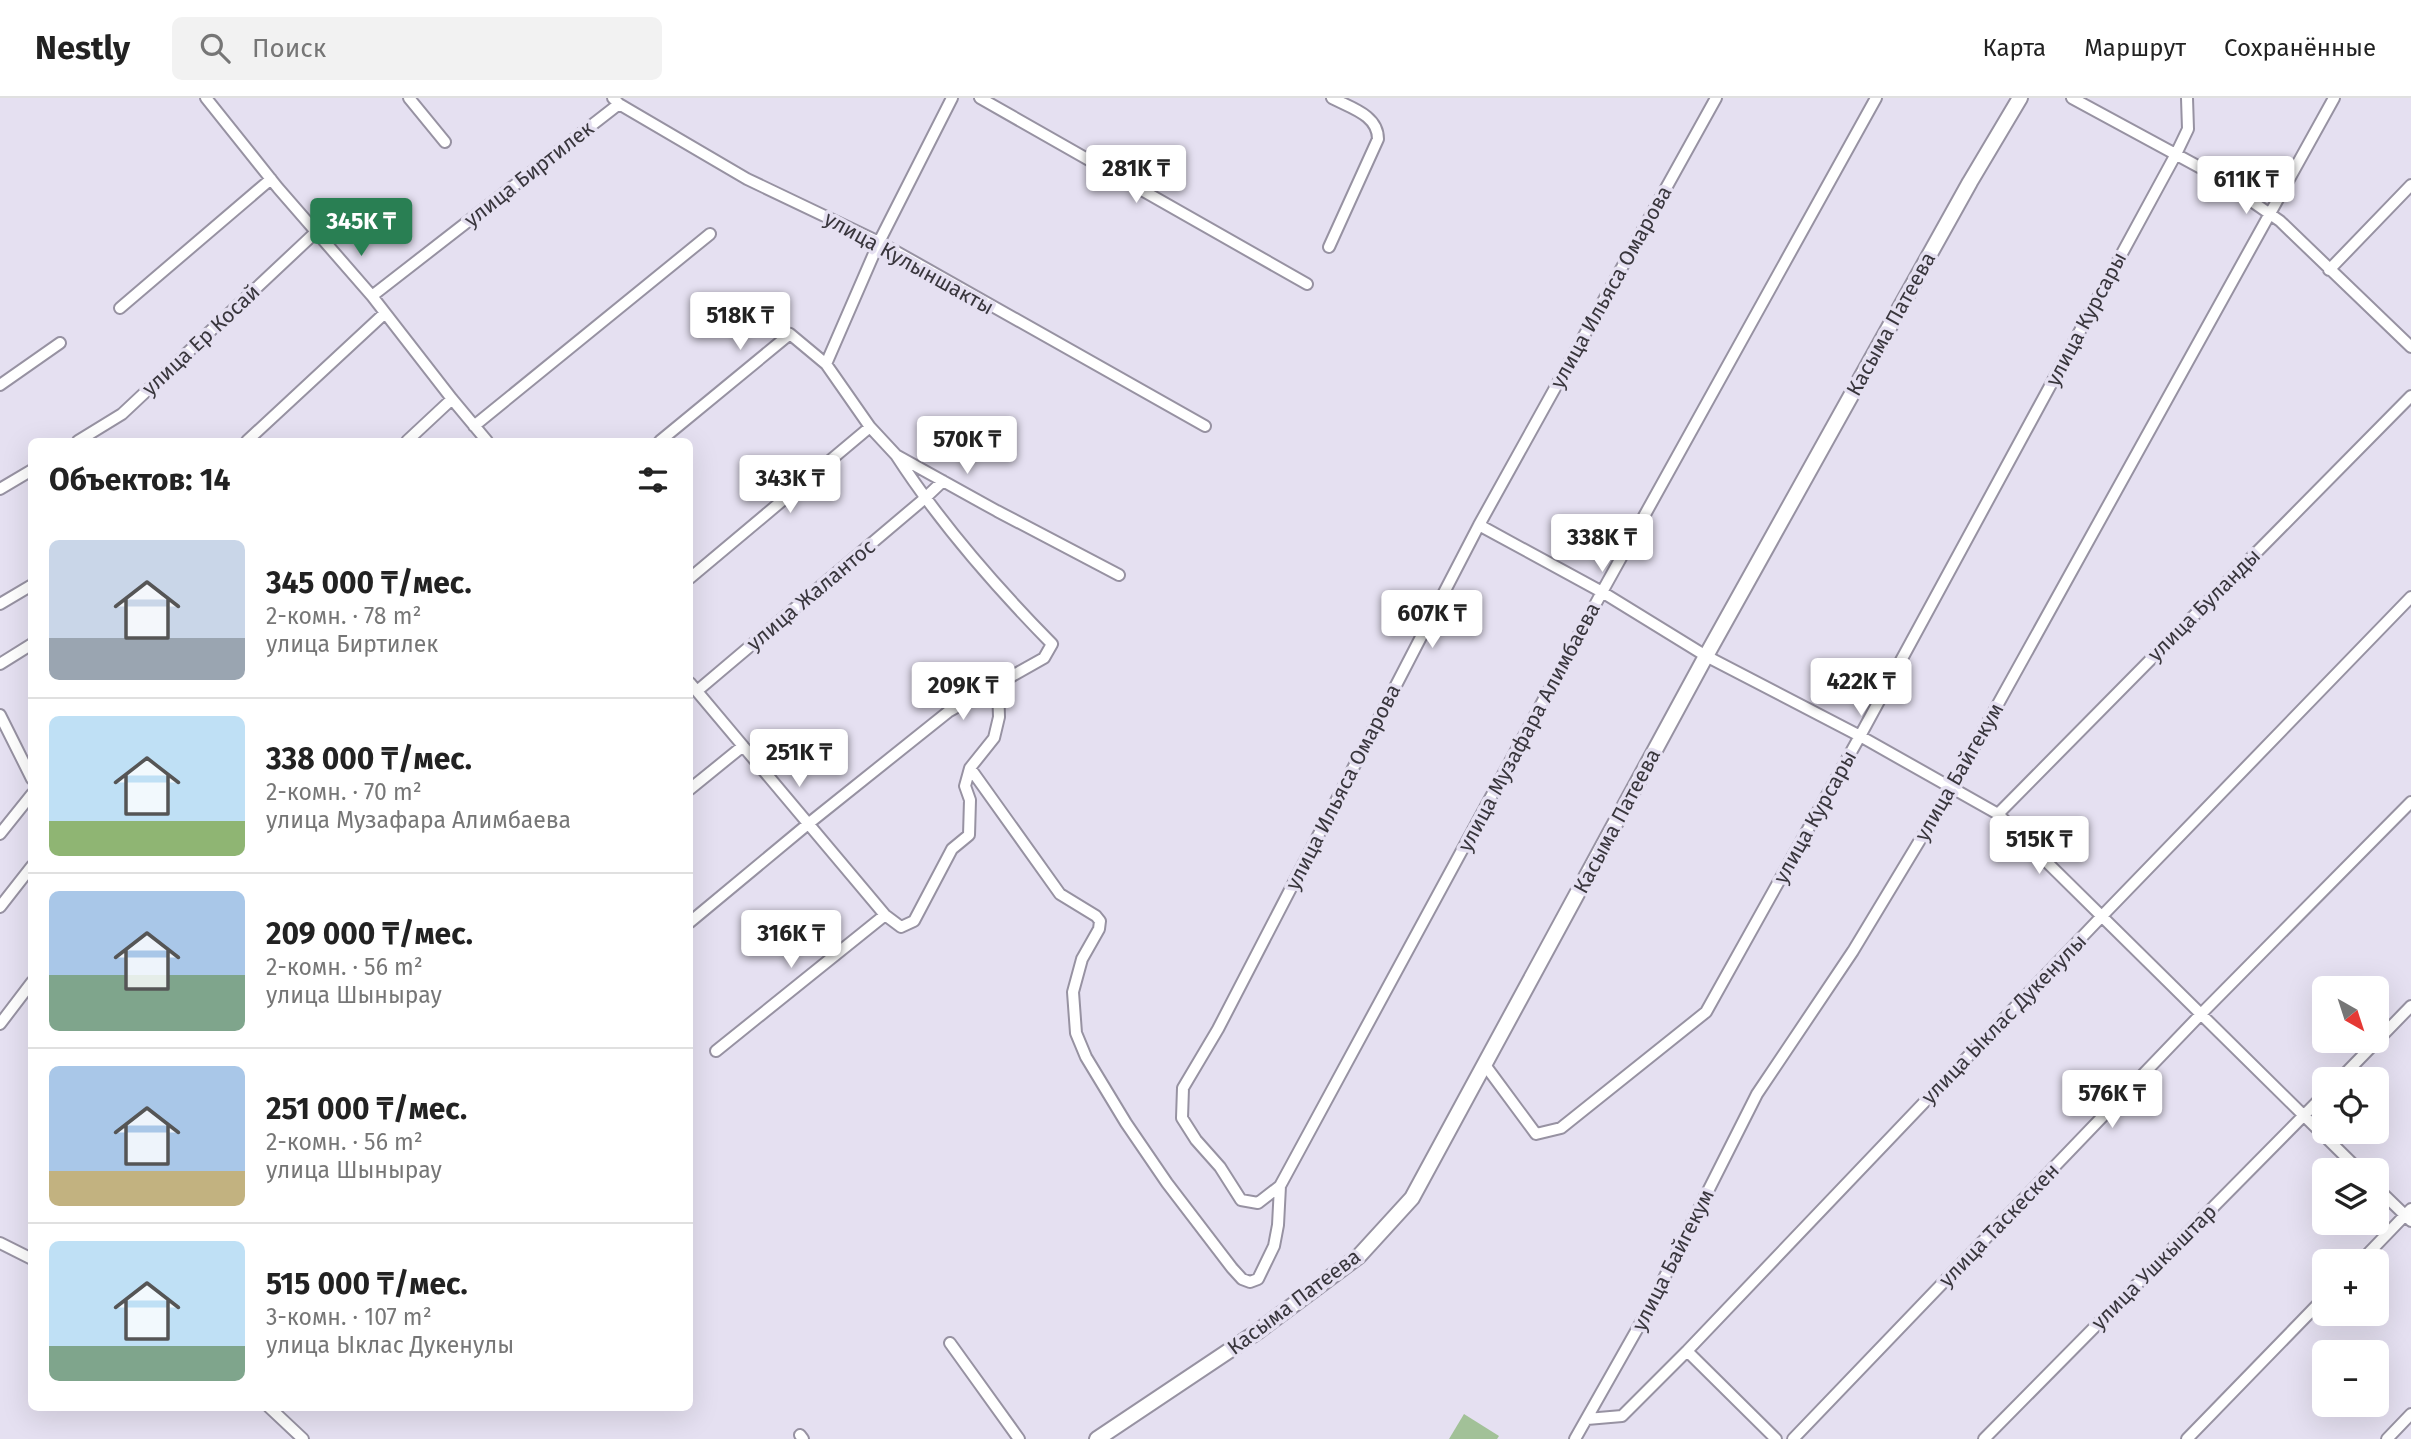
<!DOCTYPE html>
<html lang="ru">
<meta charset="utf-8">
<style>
body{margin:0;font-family:"Fira Sans",sans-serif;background:#f2f2f2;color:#222;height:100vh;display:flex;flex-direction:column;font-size:26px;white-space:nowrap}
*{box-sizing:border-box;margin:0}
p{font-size:23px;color:#767676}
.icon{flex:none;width:38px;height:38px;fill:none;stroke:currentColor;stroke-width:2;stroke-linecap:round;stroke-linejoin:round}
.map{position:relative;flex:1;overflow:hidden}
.details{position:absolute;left:28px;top:340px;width:665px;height:973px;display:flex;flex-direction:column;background:#fff;border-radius:10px;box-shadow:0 7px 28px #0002}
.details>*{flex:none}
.needle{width:46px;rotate:141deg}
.buttons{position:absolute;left:2312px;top:878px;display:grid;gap:14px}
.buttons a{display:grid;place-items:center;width:77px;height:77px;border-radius:10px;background:#fff;box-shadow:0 7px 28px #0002;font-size:35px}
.price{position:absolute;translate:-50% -60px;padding:0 16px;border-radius:7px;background:#fff;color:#222;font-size:23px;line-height:46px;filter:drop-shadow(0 2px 4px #0008)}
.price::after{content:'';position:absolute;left:50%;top:42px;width:21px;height:16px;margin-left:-10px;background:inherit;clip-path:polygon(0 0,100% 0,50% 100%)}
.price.active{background:#297f53;color:#fff}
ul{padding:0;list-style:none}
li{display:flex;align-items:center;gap:21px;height:175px;padding:0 21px}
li+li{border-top:2px solid #e0e0e0}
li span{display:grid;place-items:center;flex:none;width:196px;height:140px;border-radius:10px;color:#555}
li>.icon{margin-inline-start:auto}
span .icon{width:84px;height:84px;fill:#fffc;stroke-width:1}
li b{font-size:30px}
h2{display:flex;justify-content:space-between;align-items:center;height:84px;padding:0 21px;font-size:30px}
header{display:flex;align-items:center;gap:42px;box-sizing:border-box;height:98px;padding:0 35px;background:#fff;border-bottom:2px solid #e0e0e0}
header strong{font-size:33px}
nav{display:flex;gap:38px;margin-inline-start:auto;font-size:24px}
.search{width:490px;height:63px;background:#f2f2f2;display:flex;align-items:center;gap:18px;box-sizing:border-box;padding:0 24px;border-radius:10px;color:#767676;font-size:26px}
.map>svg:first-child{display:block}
.green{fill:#a2c198}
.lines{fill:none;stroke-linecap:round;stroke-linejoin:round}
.minor-casing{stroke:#9792a2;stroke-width:14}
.secondary-casing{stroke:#9792a2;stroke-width:18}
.minor{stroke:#fff;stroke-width:10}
.secondary{stroke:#fff;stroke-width:14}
.labels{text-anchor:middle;stroke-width:7;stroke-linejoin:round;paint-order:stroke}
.street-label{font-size:21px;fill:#39363d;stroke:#e5e0f1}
</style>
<header>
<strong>Nestly</strong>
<div class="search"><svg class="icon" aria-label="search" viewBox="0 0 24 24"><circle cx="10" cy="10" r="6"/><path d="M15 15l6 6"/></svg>Поиск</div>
<nav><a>Карта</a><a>Маршрут</a><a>Сохранённые</a></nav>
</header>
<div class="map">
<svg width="2411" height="1341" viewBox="0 0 2411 1341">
<rect width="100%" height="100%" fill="#e5e0f1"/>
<path class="green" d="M1464,1316L1499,1338L1497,1341H1449Z"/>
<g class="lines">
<defs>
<path id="minor" d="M206,0L278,90L372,198L452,301L487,343
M409,0L445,44
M613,0L619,6L747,81L879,144L1205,328
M980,0L1307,186
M1716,0L1479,427L1218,931L1183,990L1182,1020L1196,1042L1220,1069L1241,1102L1258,1105L1280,1088L1602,494L1876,0
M2072,0L2214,77L2280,123L2411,249
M1329,149L1378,41C1378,17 1351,10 1332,0
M2329,172L2411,87
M372,198L619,6
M120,210L271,81
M826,266L879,144L952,0
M0,287L60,245
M474,328L710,136
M78,343L122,316L317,133
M247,343L385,215
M407,343L452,301
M660,343L790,236L826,266L870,329L896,357L997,413L1119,477
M0,391L32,372
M1479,427L1602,494L1706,558L1860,638L1998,716L2360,1073
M690,480L870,329
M0,506L32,487
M0,566L32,546
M690,585L885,817L901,829L914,823L952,751L969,737L970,702L965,688L970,670L994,640L999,619L998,587
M697,593L924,401L943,383
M0,617L32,681
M970,670L1060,796L1096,818L1100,823L1099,831L1082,861L1073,894L1076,935L1086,959L1126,1025L1167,1085L1232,1170L1242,1181L1250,1184L1258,1181L1274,1148L1278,1127L1280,1088
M690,691L743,648
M1998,716L2411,298
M0,736L32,696
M0,809L32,768
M690,824L808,726L948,614L1044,560L1052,546C995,488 940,425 896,357
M0,926L32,884
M716,953L885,817
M1485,967L1536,1036L1561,1030L1706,914L1860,638L2176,56L2188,31L2187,0
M2339,982L2411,908
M2376,1089L2411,1123
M0,1145L32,1161
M2360,1164L2411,1111
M950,1245L1019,1341
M1687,1253L1776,1341
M269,1309L303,1341
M1587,1321L1622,1318L1687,1253L2102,818L2411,499
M800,1337L803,1341
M1575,1341L1648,1212L1757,996L1853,853L1952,689L2334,0
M1793,1341L2202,915L2411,704
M1984,1341L2324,997
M2187,1341L2324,1200
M2387,1341L2411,1316"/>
<path id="secondary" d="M1097,1341L1257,1234L1359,1158L1412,1100L1706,558L1970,84L2020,0"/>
</defs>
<use href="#minor" class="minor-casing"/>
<use href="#secondary" class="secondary-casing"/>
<use href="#minor" class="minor"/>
<use href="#secondary" class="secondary"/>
</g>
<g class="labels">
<g class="street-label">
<text transform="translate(529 76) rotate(-38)" y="7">улица Биртилек</text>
<text transform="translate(909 165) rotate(29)" y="7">улица Кулыншакты</text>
<text transform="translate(1611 189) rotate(-61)" y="7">улица Ильяса Омарова</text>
<text transform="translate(2086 221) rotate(-62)" y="7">улица Курсары</text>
<text transform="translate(1891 226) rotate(-61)" y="7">Касыма Патеева</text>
<text transform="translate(201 242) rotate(-43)" y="7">улица Ер Косай</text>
<text transform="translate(811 497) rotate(-40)" y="7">улица Жалантос</text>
<text transform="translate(2204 507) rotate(-45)" y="7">улица Буланды</text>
<text transform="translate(1529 629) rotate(-62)" y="7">улица Музафара Алимбаева</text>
<text transform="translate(1959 674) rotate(-60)" y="7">улица Байгекум</text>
<text transform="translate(1343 689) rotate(-63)" y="7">улица Ильяса Омарова</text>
<text transform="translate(1815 719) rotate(-61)" y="7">улица Курсары</text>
<text transform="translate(1617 723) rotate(-62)" y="7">Касыма Патеева</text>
<text transform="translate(2004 921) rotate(-46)" y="7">улица Ыклас Дукенулы</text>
<text transform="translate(1999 1127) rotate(-46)" y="7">улица Таскескен</text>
<text transform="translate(1673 1162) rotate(-63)" y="7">улица Байгекум</text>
<text transform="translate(2154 1169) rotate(-45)" y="7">улица Ушкыштар</text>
<text transform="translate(1294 1204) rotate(-37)" y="7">Касыма Патеева</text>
</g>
</g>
</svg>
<div class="buttons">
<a><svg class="needle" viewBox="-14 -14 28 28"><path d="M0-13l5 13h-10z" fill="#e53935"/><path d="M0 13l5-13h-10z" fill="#767676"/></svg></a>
<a><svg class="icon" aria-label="locate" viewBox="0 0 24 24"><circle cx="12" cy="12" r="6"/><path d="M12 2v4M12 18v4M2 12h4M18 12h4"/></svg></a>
<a><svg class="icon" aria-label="layers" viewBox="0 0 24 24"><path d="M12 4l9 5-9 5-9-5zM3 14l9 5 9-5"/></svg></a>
<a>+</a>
<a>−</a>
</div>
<b class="price" style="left:1136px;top:107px">281K ₸</b>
<b class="price" style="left:2246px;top:118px">611K ₸</b>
<b class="price active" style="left:361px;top:160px">345K ₸</b>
<b class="price" style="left:740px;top:254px">518K ₸</b>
<b class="price" style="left:967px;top:378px">570K ₸</b>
<b class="price" style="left:790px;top:417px">343K ₸</b>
<b class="price" style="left:1602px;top:476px">338K ₸</b>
<b class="price" style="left:1432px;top:552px">607K ₸</b>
<b class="price" style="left:1861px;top:620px">422K ₸</b>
<b class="price" style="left:963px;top:624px">209K ₸</b>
<b class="price" style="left:799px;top:691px">251K ₸</b>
<b class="price" style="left:2039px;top:778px">515K ₸</b>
<b class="price" style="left:791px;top:872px">316K ₸</b>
<b class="price" style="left:2112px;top:1032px">576K ₸</b>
<section class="details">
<h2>Объектов: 14<svg class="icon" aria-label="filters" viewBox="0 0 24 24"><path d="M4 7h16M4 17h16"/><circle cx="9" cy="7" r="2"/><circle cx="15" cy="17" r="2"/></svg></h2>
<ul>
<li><span style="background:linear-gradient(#c9d6e8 70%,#9aa5b1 0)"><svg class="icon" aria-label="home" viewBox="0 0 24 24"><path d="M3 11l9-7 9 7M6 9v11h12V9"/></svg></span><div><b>345 000 ₸/мес.</b><p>2-комн. · 78 m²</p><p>улица Биртилек</p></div></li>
<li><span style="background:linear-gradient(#bfe0f5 75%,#8fb573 0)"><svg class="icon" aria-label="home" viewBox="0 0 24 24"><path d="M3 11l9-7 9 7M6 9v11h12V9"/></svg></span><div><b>338 000 ₸/мес.</b><p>2-комн. · 70 m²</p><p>улица Музафара Алимбаева</p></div></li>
<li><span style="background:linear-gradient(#a9c7e8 60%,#7fa58c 0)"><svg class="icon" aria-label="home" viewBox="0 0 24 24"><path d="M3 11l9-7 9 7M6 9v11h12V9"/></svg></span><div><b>209 000 ₸/мес.</b><p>2-комн. · 56 m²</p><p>улица Шынырау</p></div></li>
<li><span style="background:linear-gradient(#a9c7e8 75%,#c2b280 0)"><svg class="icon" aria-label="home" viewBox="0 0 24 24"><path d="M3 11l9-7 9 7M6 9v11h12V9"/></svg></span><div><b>251 000 ₸/мес.</b><p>2-комн. · 56 m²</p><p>улица Шынырау</p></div></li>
<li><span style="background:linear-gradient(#bfe0f5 75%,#7fa58c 0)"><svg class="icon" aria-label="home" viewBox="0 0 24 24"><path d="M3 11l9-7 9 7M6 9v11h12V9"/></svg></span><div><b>515 000 ₸/мес.</b><p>3-комн. · 107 m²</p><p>улица Ыклас Дукенулы</p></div></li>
</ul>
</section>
</div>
